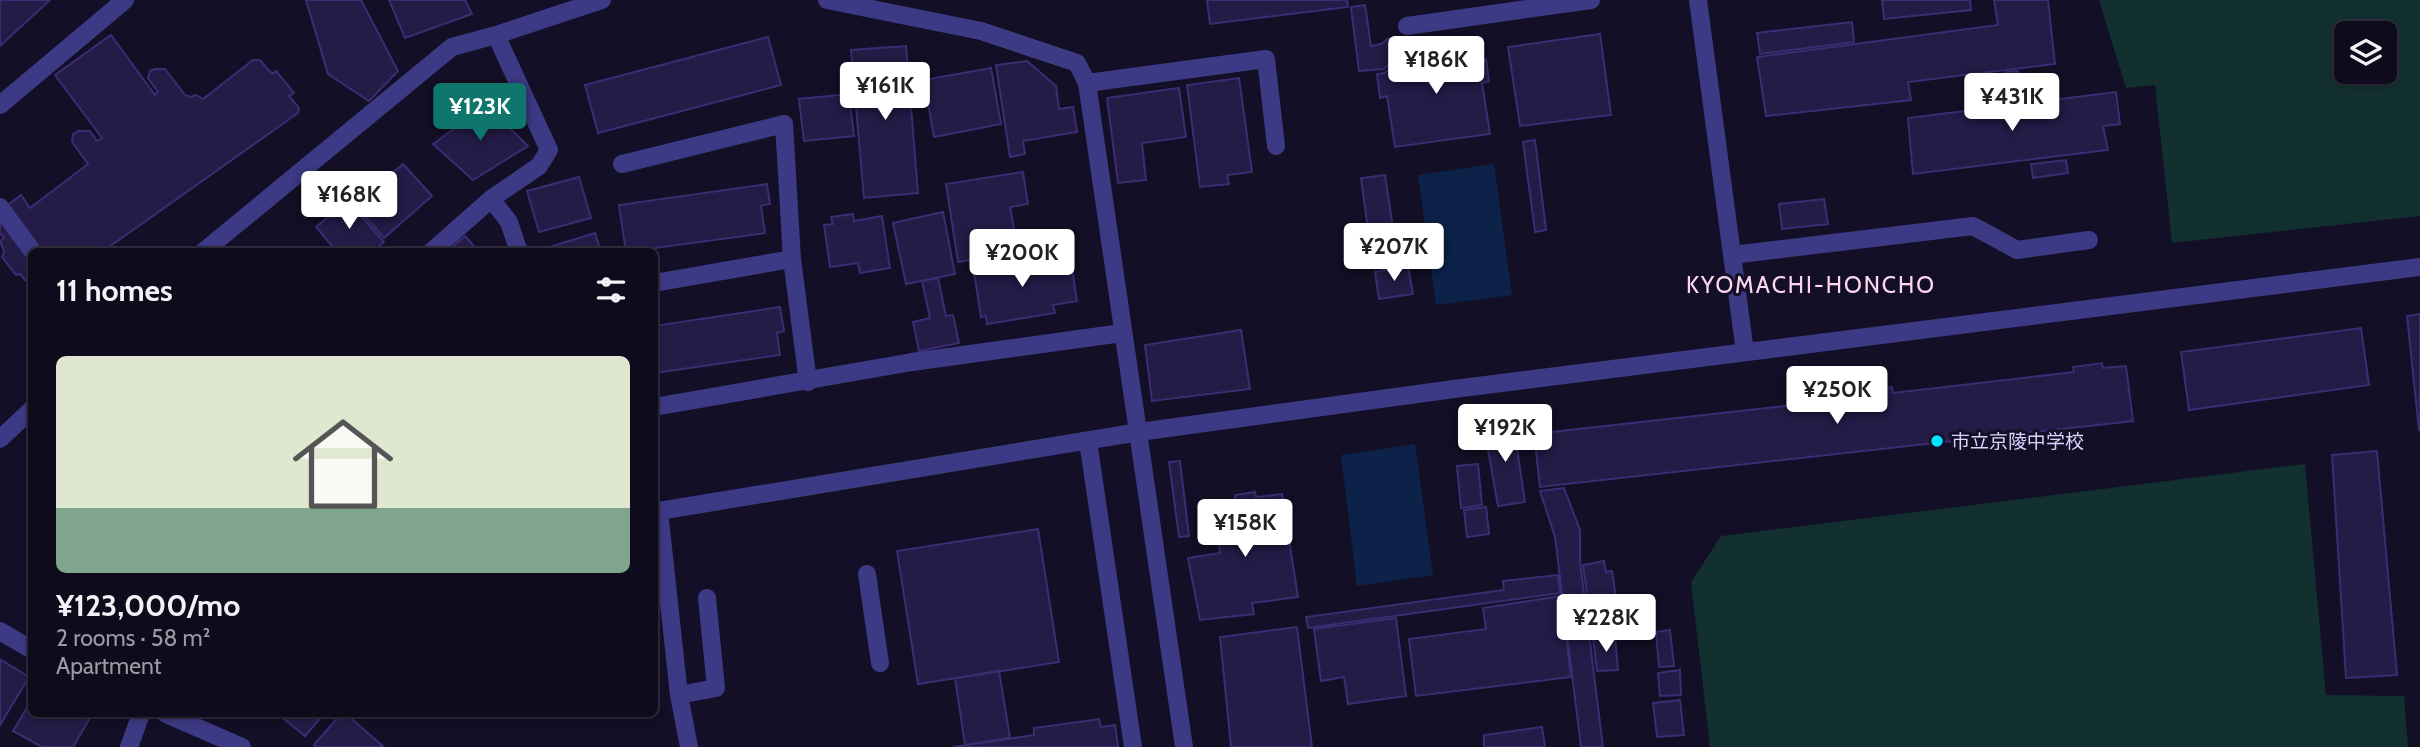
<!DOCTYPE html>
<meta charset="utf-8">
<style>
body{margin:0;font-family:Cabin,"Noto Sans JP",sans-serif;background:#171425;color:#f1f3f6;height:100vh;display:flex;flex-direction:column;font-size:26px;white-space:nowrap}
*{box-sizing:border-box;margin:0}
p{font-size:23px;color:#9b9ba3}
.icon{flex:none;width:38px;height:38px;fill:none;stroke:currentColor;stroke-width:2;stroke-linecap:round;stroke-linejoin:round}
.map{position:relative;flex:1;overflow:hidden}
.sheet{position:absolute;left:28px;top:248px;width:630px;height:469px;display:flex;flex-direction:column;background:#0e0b1c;border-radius:10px;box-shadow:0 4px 10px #0003,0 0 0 2px #2e2b3b}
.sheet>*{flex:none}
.fabs{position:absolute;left:2334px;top:21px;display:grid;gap:14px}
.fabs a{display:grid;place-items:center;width:63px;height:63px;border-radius:10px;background:#0e0b1c;box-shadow:0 4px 10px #0003,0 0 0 2px #2e2b3b;font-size:35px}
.price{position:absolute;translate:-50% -60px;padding:0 16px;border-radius:7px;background:#fff;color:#222;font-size:23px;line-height:46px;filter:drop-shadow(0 2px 4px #0008)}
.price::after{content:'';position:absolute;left:50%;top:42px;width:21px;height:16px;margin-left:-10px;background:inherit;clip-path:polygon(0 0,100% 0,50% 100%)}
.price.selected{background:#0f766e;color:#fff}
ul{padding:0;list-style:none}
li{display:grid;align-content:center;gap:14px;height:371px;padding:0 28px}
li+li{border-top:2px solid #2e2b3b}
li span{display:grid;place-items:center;height:217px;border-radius:10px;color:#555}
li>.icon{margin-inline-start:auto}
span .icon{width:126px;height:126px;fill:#fffc;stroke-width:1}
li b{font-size:30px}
h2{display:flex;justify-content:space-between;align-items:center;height:84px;padding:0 28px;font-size:30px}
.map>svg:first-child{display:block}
.green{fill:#12302f;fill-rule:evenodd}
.water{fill:#0c2248}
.building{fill:#241b47;stroke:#3b2d73;stroke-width:2}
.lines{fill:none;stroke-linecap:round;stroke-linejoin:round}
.minor{stroke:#3d3a85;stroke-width:18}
.poi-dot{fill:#00e5ff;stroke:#130f26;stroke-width:2.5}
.labels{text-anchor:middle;stroke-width:6;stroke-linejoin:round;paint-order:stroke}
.poi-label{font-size:19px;fill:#d9d4ff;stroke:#130f26;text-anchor:start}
.quarter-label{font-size:23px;letter-spacing:2px;fill:#ffd6f0;stroke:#130f26}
</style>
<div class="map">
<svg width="2420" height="747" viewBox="0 0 2420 747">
<rect width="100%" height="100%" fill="#130f26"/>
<path class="green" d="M2099,0H2420V216L2172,243L2155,85L2126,88ZM2347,33H2385V72H2347Z
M2305,464L2326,695L2404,696L2408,747H1710L1691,582L1721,536Z"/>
<path class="water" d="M1494,164L1512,295L1436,305L1418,175Z
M1415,444L1433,575L1357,586L1341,455Z"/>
<path class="building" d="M3,0H50L0,46V2Z
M306,0H361L398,71L369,101L328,74Z
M389,0H465L472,14L405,38Z
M1207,0H1347L1348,7L1210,24Z
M1882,0H1970L1971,10L1884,19Z
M1994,0H2048L2055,64L1908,82L1911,100L1766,116L1757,57L1998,25Z
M1365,5L1371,46L1381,44L1389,38H1395L1400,40L1406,50L1384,69L1359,71L1351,7Z
M1852,22L1854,42L1760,54L1757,33Z
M1600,34L1611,115L1520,126L1508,47Z
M111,35L155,95L158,92L148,78L150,71L155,69H165L185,95L191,97L196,95L203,99L253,60H260L272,74L276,71L294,93L289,96L299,108L298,113L102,252H32V281L25,280L20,274L16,275L2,257L4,251L0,241L4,238L0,233V211L21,195L30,208L88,164L72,142L73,134L78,131H90L97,141L102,138L55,75Z
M768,37L781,85L598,133L585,85Z
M906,46L918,193L864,198L851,50Z
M1430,46H1448L1471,55L1480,62L1486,59L1489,81L1482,83L1490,134L1395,147L1387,96L1380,98L1377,74L1385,73L1399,59L1415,50Z
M1027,61L1056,86L1059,109L1073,107L1077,132L1023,141L1025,154L1010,157L996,65Z
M991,68L1001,124L934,137L924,80Z
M2018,71L2023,102L1978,108L1976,94L2009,89L2006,72Z
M1239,78L1252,172L1227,175L1229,184L1200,187L1187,85Z
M1179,88L1186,137L1142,143L1146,180L1118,183L1107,98Z
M2116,92L2120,124L2103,126L2108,150L1913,174L1908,118Z
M849,94L854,136L804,141L799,99Z
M486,105L528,146L473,180L433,144Z
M1535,140L1546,230L1535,232L1523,142Z
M2066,160L2068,173L2033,178L2031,164Z
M403,164L432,196L384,238L355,205Z
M1023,172L1028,204L1010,207L1018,252L958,262L946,184Z
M1385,175L1396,248L1371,251L1361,178Z
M579,177L591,218L539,232L527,191Z
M767,184L770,204L761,206L765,233L626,252L619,205Z
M1824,199L1828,224L1782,229L1779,204Z
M348,201L384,242L372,252H337L316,227Z
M943,212L955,274L906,284L893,223Z
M853,214L854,221L882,216L890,268L860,273L858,263L830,267L824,225L833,224L831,217Z
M595,233L601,252H543V249Z
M465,236L479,252H447Z
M1037,257L1039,264L1060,261L1062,271L1072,269L1077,301L1053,305L1055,313L987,324L986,316L981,317L973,266Z
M1408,266L1413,294L1379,299L1375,272Z
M938,278L946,316L953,315L959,343L919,351L913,322L930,318L922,281Z
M780,307L784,331L777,333L780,355L654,373V326Z
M2420,314V430H2419L2407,316Z
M2361,328L2369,385L2189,410L2181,352Z
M1241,330L1250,389L1152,401L1145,345Z
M2102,363L2103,368L2126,366L2133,421L1540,487L1534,434L1864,397L1863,392L1892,387L1893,393L2074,372L2073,367Z
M1513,422L1525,502L1498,506L1484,427Z
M2377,451L2397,675L2346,678L2332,455Z
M1180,461L1189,536L1179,537L1169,462Z
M1478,464L1482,505L1461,508L1457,466Z
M1564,488L1580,530V561L1603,747H1581L1555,537L1540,491Z
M1255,492L1256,497L1282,494L1298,597L1252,603L1254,614L1200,620L1188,558L1220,553L1214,505L1235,501V495Z
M1486,507L1489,534L1467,537L1464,510Z
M1038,529L1059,662L918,684L897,551Z
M1604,561L1606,572L1612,571L1616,598L1610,600L1613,618L1591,621L1583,565Z
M1558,575L1560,593L1308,628L1306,617L1504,590L1503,581Z
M1561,596L1571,677L1416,696L1409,639L1486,629L1483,608Z
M1396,618L1406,696L1348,704L1344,677L1321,681L1314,629Z
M1297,627L1312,747H1231L1220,637Z
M1670,630L1674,666L1659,667L1656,632Z
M1615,636L1618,670L1597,671L1593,638Z
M0,659L29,677L0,725Z
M1680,670L1681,695L1660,696L1658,673Z
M999,671L1010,738L965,745L955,678Z
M32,699V714H82L90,718L73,747H42L13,731Z
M1680,700L1684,735L1657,737L1653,703Z
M278,714H324L305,736Z
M341,714H346L384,747H316L314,745Z
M1099,719L1101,727L1115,725L1118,747H953L1034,735V728Z
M1542,727L1545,747H1484V735Z"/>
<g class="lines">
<path class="minor" d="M827,0L981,31L1077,63L1087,83L1184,747
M1698,0L1745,352
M1407,26L1591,0
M1087,83L1266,59L1276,146
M0,105L125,0
M622,164L784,124L792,259L808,382
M491,199L509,222L519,252
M0,207L33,252
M203,252L452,47L496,35L602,0
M431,252L491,199L539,166L549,150L496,35
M1732,255L1973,226L2017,250L2089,240
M654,283L792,259
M654,407L912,362L1122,333
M0,439L32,409
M1088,441L1133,747
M867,574L880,663
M0,631L32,650
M679,695L716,688L707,598
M166,714L242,747
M129,747L141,714
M689,747L679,695L659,511L1139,432L1454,389L2420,267"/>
</g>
<circle class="poi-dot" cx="1937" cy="441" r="7"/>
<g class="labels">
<g class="poi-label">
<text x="1951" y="448">市立京陵中学校</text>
</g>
<g class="quarter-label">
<text x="1811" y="293">KYOMACHI-HONCHO</text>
</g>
</g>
</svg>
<div class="fabs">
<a><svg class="icon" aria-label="layers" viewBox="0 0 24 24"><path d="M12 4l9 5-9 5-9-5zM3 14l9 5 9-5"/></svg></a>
</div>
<b class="price" style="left:1436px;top:96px">¥186K</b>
<b class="price" style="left:885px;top:122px">¥161K</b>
<b class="price" style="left:2012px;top:133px">¥431K</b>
<b class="price selected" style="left:480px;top:143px">¥123K</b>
<b class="price" style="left:349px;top:231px">¥168K</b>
<b class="price" style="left:1394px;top:283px">¥207K</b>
<b class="price" style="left:1022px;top:289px">¥200K</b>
<b class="price" style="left:1837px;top:426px">¥250K</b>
<b class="price" style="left:1505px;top:464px">¥192K</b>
<b class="price" style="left:1245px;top:559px">¥158K</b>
<b class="price" style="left:1606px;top:654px">¥228K</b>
<section class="sheet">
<h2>11 homes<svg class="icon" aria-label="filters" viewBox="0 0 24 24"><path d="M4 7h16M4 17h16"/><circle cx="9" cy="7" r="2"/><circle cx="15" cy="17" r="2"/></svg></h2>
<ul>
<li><span style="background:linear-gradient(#dfe7d0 70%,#7fa58c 0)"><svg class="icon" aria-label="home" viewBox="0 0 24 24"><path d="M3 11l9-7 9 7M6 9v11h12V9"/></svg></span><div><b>¥123,000/mo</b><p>2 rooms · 58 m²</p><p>Apartment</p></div></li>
</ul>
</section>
</div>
